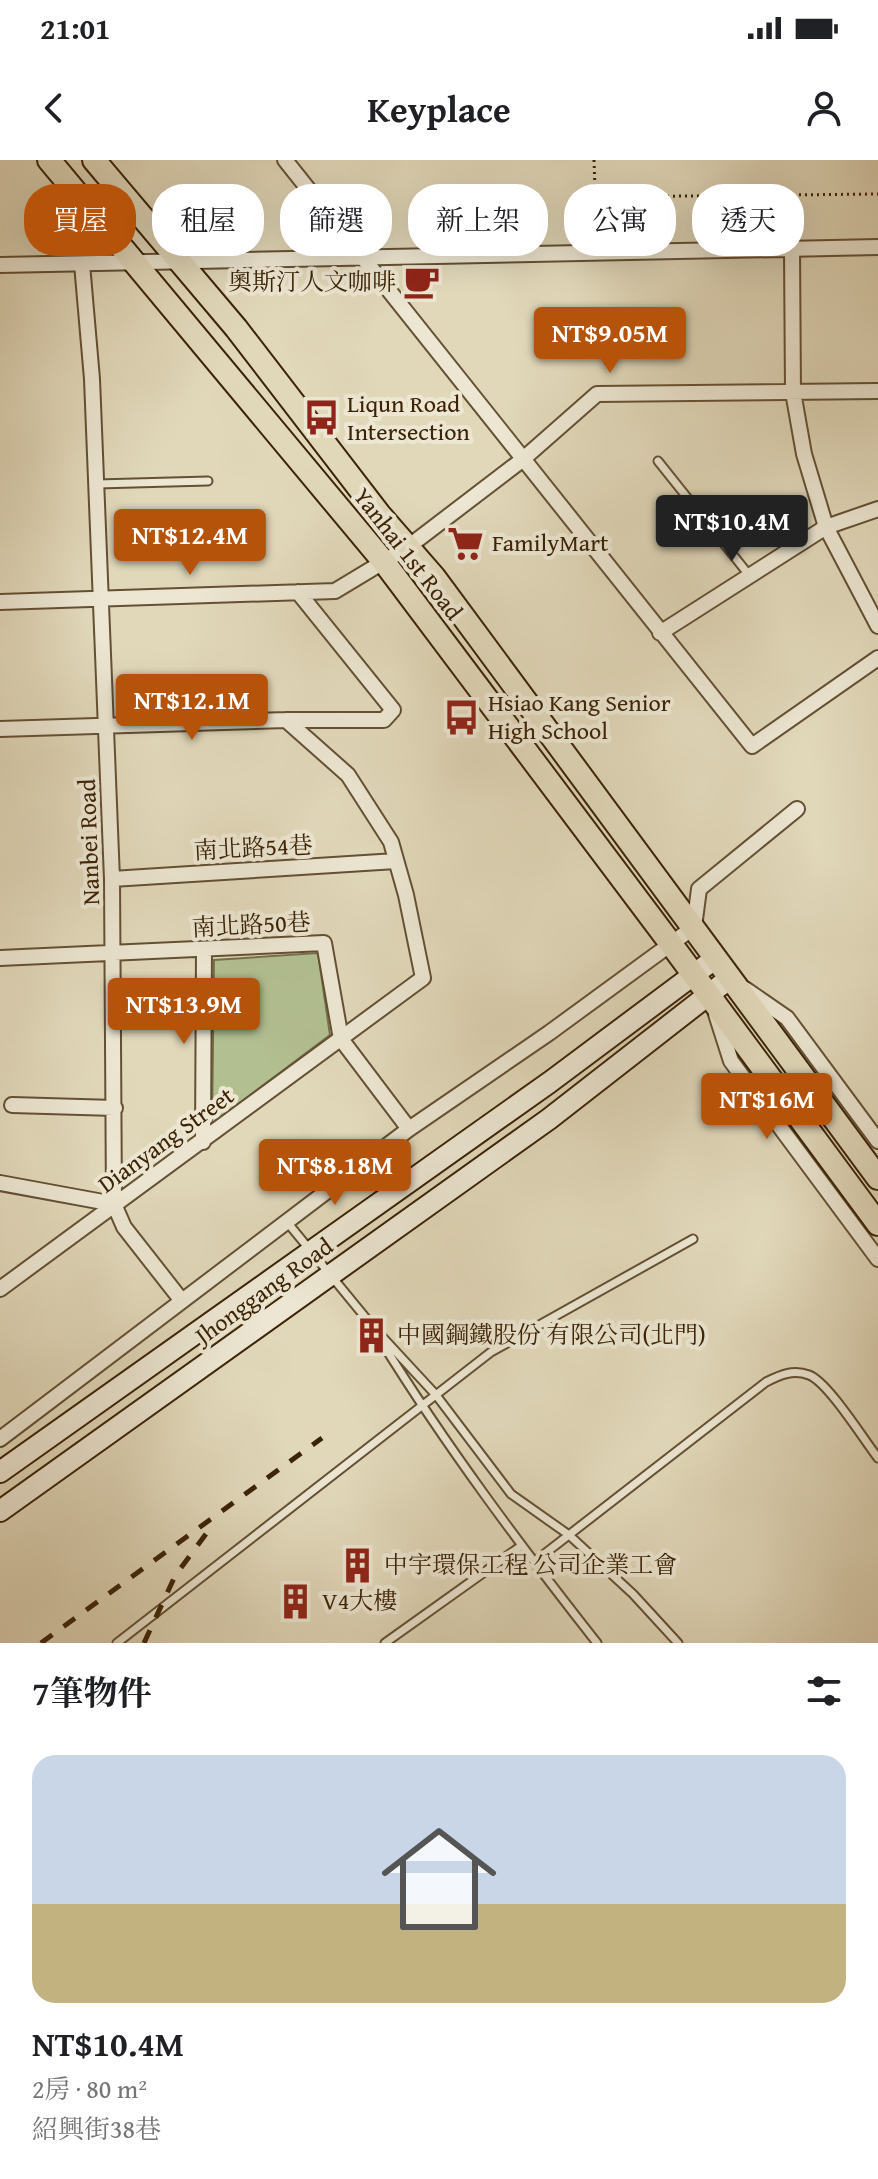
<!DOCTYPE html>
<html lang="zh-TW">
<meta charset="utf-8">
<style>
body{margin:0;font-family:"Gentium Book Plus","Noto Serif TC",serif;background:#f2f2f2;color:#202124;height:100vh;display:flex;flex-direction:column;font-size:30px;white-space:nowrap}
*{box-sizing:border-box;margin:0}
p{font-size:26px;color:#757577}
.icon{flex:none;width:44px;height:44px;fill:none;stroke:currentColor;stroke-width:2;stroke-linecap:round;stroke-linejoin:round}
.map{position:relative;height:1483px;overflow:hidden}
.side{display:flex;flex-direction:column;background:#fff;flex:1}
.side>*{flex:none}
.hud{position:absolute;left:24px;top:24px;width:830px;height:72px;display:flex;gap:16px}
.price{position:absolute;translate:-50% -68px;padding:0 18px;border-radius:8px;background:#b45309;color:#fff;font-size:26px;line-height:52px;filter:drop-shadow(0 2px 4px #0008)}
.price::after{content:'';position:absolute;left:50%;top:48px;width:24px;height:18px;margin-left:-12px;background:inherit;clip-path:polygon(0 0,100% 0,50% 100%)}
.price.on{background:#222;color:#fff}
ul{padding:0;list-style:none}
li{display:grid;align-content:center;gap:16px;height:424px;padding:0 32px}
li+li{border-top:2px solid #e0e0e0}
li span{display:grid;place-items:center;height:248px;border-radius:24px;color:#555}
li>.icon{margin-inline-start:auto}
span .icon{width:144px;height:144px;fill:#fffc;stroke-width:1}
li b{font-size:34px}
h2{display:flex;justify-content:space-between;align-items:center;height:96px;padding:0 32px;font-size:34px}
.chip{padding:0 28px;border-radius:32px;background:#fff;box-shadow:0 8px 32px #0002;font-size:28px;line-height:72px}
.chip.on{background:#b45309;color:#fff}
.status{display:flex;justify-content:space-between;align-items:center;height:56px;padding:0 40px;background:#fff;direction:ltr}
.status svg{height:22px;fill:currentColor}
header{display:flex;justify-content:space-between;align-items:center;height:104px;padding:0 32px;background:#fff;font-size:36px;font-weight:700}
.map>svg:first-child{display:block}
.green{fill:#b2bf91;stroke:#76714c;stroke-width:2}
.lines{fill:none;stroke-linecap:round;stroke-linejoin:round}
.lane-casing{stroke:#645033;stroke-width:11}
.street-casing{stroke:#645033;stroke-width:18}
.secondary-casing{stroke:#3b2306;stroke-width:24}
.primary-casing{stroke:#3b2306;stroke-width:26}
.path{stroke:#3b2306;stroke-width:3;stroke-dasharray:2 4;stroke-linecap:butt}
.lane{stroke:#ece6d2;stroke-width:7}
.street{stroke:#ece6d2;stroke-width:14}
.secondary{stroke:#ece6d2;stroke-width:20}
.primary{stroke:#e1d8ba;stroke-width:22}
.rail{stroke:#3b2306;stroke-width:5;stroke-dasharray:14 14;stroke-linecap:butt}
.labels{text-anchor:middle;stroke-width:8;stroke-linejoin:round;paint-order:stroke}
.poi-label{font-size:24px;fill:#3b2306;stroke:#ece6d2;text-anchor:start}
.street-label{font-size:24px;fill:#3b2306;stroke:#ece6d2}
</style>
<div class="status"><b>21:01</b><svg viewBox="0 0 49 12"><path d="M0 12V9h3v3zM5 12V6h3v6zM10 12V3h3v9zM15 12V0h3v12zM26 1h20v11H26zM47 4h2v5h-2z"/></svg></div>
<header><svg class="icon" aria-label="back" viewBox="0 0 24 24"><path d="M15 5l-7 7 7 7"/></svg>Keyplace<svg class="icon" aria-label="person" viewBox="0 0 24 24"><circle cx="12" cy="8" r="4"/><path d="M4 21q1-7 8-7t8 7"/></svg></header>
<div class="map">
<svg width="878" height="1483" viewBox="0 0 878 1483">
<rect width="100%" height="100%" fill="#e1d8ba"/>
<filter id="stains"><feTurbulence type="fractalNoise" baseFrequency=".0025" numOctaves="4"/><feColorMatrix values="0 0 0 0 .2 0 0 0 0 .09 0 0 0 0 .02 0 0 0 .5 -.17"/></filter>
<radialGradient id="worn" r=".72"><stop offset=".6" stop-color="#630" stop-opacity="0"/><stop offset="1" stop-color="#630" stop-opacity=".3"/></radialGradient>
<path class="green" d="M318,793L330,875L212,964L214,800Z"/>
<g class="lines">
<defs>
<path id="lane" d="M658,301L749,415
M97,324L208,321
M287,1062L374,1168L436,1235L511,1334L569,1375L633,1434L678,1483
M381,1181C446,1286 520,1385 597,1483
M534,1402L766,1222C780,1215 793,1209 809,1215C828,1222 864,1280 878,1298
M117,1483L491,1192L693,1079
M385,1483L521,1386"/>
<path id="street" d="M285,0L752,586L878,498
M792,89L793,232L804,294L826,367L878,466
M82,104L92,219L112,719L114,1044L124,1067L182,1141
M0,105L878,87
M0,442L335,431L408,387L522,300L597,234L878,231
M660,473L826,367L878,349
M0,569L286,560H384L393,550L298,432
M112,719L396,701
M0,798L324,783L341,879L409,969
M745,829L787,858L878,981
M716,854L731,901L878,1099
M12,945L115,948
M203,982L204,789
M0,1023L114,1044
M0,1129L423,818L406,735L391,682L348,615L286,560
M0,1279L409,969L549,873L694,767L699,729L797,649"/>
<path id="secondary" d="M0,1312L550,922L716,798
M0,1351L549,959L730,818"/>
<path id="primary" d="M49,0L384,402L671,784L878,1064
M94,0L236,168L379,354L434,417L878,1018"/>
</defs>
<use href="#lane" class="lane-casing"/>
<use href="#street" class="street-casing"/>
<use href="#secondary" class="secondary-casing"/>
<use href="#primary" class="primary-casing"/>
<path class="path" d="M594,0L596,60
M595,37L878,34"/>
<use href="#lane" class="lane"/>
<use href="#street" class="street"/>
<use href="#secondary" class="secondary"/>
<use href="#primary" class="primary"/>
<path class="rail" d="M41,1483L322,1278
M144,1483L175,1416L214,1363"/>
</g>
<defs>
<symbol id="cafe-bare" viewBox="-9 -9 18 18"><path d="M-5.5-4.5H6V0H3Q3 3.5 0 3.5H-2.5Q-5.5 3.5-5.5 0ZM3-3.2v2h1.7v-2ZM-6 4.5H4V6H-6Z" fill="#8f2418" stroke="#ece6d2" stroke-width="2.5" paint-order="stroke"/></symbol>
<symbol id="bus-bare" viewBox="-9 -9 18 18"><path d="M-5-6H5V4H4V6H2V4H-2V6H-4V4H-5ZM-3.5-4V0h7V-4ZM-3.5 1.2v1.5H-2V1.2ZM2 1.2v1.5H3.5V1.2Z" fill="#8f2418" stroke="#ece6d2" stroke-width="2.5" paint-order="stroke"/></symbol>
<symbol id="supermarket-bare" viewBox="-9 -9 18 18"><path d="M-6-5.5h2.5l.6 2H6L4.5 2H-2.5L-4.4-4H-6ZM-1.5 3.2a1.3 1.3 0 1 0 .1 0ZM3 3.2a1.3 1.3 0 1 0 .1 0Z" fill="#8f2418" stroke="#ece6d2" stroke-width="2.5" paint-order="stroke"/></symbol>
<symbol id="building-bare" viewBox="-9 -9 18 18"><path d="M-4-6H4V6H1V3H-1V6H-4ZM-2.5-4.3h1.7v1.8h-1.7ZM.8-4.3h1.7v1.8H.8ZM-2.5-1h1.7V.8h-1.7ZM.8-1h1.7V.8H.8Z" fill="#8f2418" stroke="#ece6d2" stroke-width="2.5" paint-order="stroke"/></symbol>
</defs>
<g fill-rule="evenodd">
<use href="#cafe-bare" x="396" y="96" width="51" height="51"/>
<use href="#bus-bare" x="296" y="232" width="51" height="51"/>
<use href="#supermarket-bare" x="440" y="358" width="51" height="51"/>
<use href="#bus-bare" x="436" y="532" width="51" height="51"/>
<use href="#building-bare" x="346" y="1150" width="51" height="51"/>
<use href="#building-bare" x="332" y="1380" width="51" height="51"/>
<use href="#building-bare" x="270" y="1416" width="51" height="51"/>
</g>
<g class="labels">
<g class="poi-label">
<text x="396" y="130" text-anchor="end">奧斯汀人文咖啡</text>
<text x="347" y="252">Liqun Road<tspan x="347" dy="28">Intersection</tspan></text>
<text x="492" y="391">FamilyMart</text>
<text x="488" y="551">Hsiao Kang Senior<tspan x="488" dy="28">High School</tspan></text>
<text x="397" y="1183">中國鋼鐵股份 有限公司(北門)</text>
<text x="384" y="1413">中宇環保工程 公司企業工會</text>
<text x="322" y="1449">V4大樓</text>
</g>
<g class="street-label">
<text transform="translate(408 394) rotate(52)" y="8">Yanhai 1st Road</text>
<text transform="translate(89 682) rotate(-92)" y="8">Nanbei Road</text>
<text transform="translate(253 688) rotate(-3)" y="8">南北路54巷</text>
<text transform="translate(251 765) rotate(-3)" y="8">南北路50巷</text>
<text transform="translate(166 980) rotate(-36)" y="8">Dianyang Street</text>
<text transform="translate(264 1131) rotate(-36)" y="8">Jhonggang Road</text>
</g>
</g>
<rect width="100%" height="100%" filter="url(#stains)"/>
<rect width="100%" height="100%" fill="url(#worn)"/>
</svg>
<b class="price" style="left:610px;top:215px">NT$9.05M</b>
<b class="price on" style="left:732px;top:403px">NT$10.4M</b>
<b class="price" style="left:190px;top:417px">NT$12.4M</b>
<b class="price" style="left:192px;top:582px">NT$12.1M</b>
<b class="price" style="left:184px;top:886px">NT$13.9M</b>
<b class="price" style="left:767px;top:981px">NT$16M</b>
<b class="price" style="left:335px;top:1047px">NT$8.18M</b>
<div class="hud">
<a class="chip on">買屋</a>
<a class="chip">租屋</a>
<a class="chip">篩選</a>
<a class="chip">新上架</a>
<a class="chip">公寓</a>
<a class="chip">透天</a>
</div>
</div>
<section class="side">
<h2>7筆物件<svg class="icon" aria-label="filters" viewBox="0 0 24 24"><path d="M4 7h16M4 17h16"/><circle cx="9" cy="7" r="2"/><circle cx="15" cy="17" r="2"/></svg></h2>
<ul>
<li><span style="background:linear-gradient(#c9d6e8 60%,#c2b280 0)"><svg class="icon" aria-label="home" viewBox="0 0 24 24"><path d="M3 11l9-7 9 7M6 9v11h12V9"/></svg></span><div><b>NT$10.4M</b><p>2房 · 80 m²</p><p>紹興街38巷</p></div></li>
</ul>
</section>
